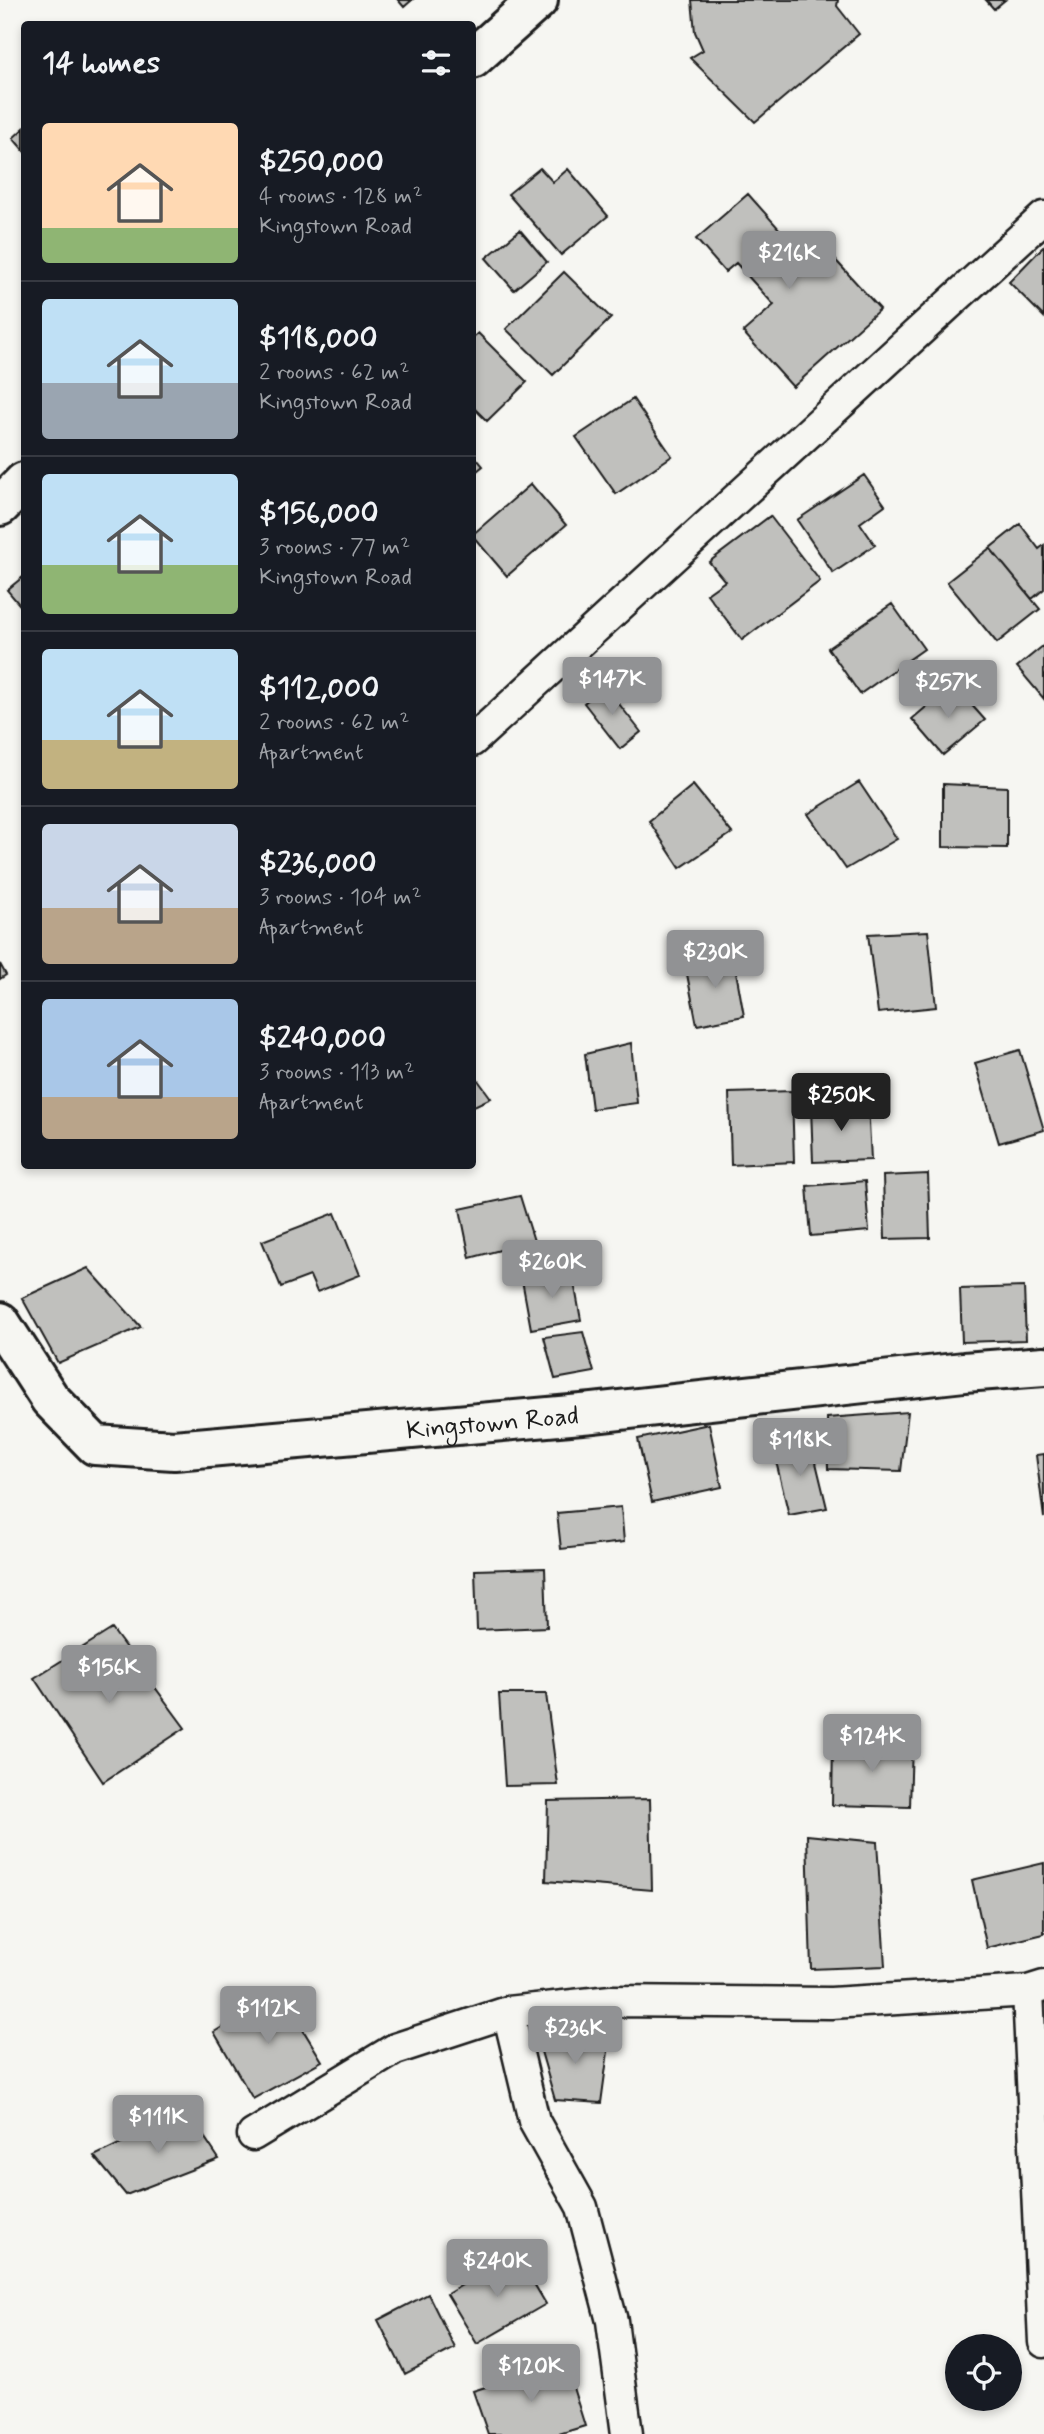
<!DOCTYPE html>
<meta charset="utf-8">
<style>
body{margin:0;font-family:Mynerve,sans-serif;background:#20242c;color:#f1f3f6;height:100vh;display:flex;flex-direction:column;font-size:26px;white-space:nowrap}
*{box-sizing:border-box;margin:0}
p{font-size:23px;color:#9ea1a6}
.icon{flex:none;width:38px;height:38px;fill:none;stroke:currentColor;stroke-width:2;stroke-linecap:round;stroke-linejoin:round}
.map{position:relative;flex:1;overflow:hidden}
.drawer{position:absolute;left:21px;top:21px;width:455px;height:1148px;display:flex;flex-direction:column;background:#171b24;border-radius:7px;box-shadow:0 4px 10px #0003}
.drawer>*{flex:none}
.buttons{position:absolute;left:945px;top:2334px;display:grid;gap:14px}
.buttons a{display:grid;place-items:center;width:77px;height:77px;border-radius:50%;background:#171b24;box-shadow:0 4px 10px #0003;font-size:35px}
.price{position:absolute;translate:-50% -60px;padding:0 16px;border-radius:7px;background:#919294;color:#fff;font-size:23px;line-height:46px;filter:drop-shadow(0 2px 4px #0008)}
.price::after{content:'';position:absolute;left:50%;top:42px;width:21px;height:16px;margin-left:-10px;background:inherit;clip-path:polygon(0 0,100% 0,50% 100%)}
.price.selected{background:#222;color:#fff}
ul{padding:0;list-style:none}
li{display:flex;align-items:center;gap:21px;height:175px;padding:0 21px}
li+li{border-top:2px solid #363941}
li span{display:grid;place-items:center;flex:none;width:196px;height:140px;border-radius:7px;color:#555}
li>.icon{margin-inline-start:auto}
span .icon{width:84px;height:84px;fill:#fffc;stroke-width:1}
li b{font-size:30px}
h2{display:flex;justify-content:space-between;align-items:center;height:84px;padding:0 21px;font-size:30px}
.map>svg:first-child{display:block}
.building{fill:#c0c0bd;stroke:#1c1c1c;stroke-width:2}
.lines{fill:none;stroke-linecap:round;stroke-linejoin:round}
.street-casing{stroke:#1c1c1c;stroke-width:35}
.secondary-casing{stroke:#1c1c1c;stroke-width:44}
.street{stroke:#f6f6f2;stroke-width:30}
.secondary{stroke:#f6f6f2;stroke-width:38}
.labels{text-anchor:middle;stroke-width:5;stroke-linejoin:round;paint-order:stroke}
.street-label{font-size:26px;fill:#1c1c1c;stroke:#f6f6f2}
</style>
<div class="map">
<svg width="1044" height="2434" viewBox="0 0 1044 2434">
<rect width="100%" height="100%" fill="#f6f6f2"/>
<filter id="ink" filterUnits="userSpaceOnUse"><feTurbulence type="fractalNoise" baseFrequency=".0143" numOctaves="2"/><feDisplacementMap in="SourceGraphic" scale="14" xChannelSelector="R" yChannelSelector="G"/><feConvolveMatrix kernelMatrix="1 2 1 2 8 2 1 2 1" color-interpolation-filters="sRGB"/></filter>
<g filter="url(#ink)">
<path class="building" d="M398,0H412L404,7Z
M692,0H838L837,6L859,34L755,122L690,58L703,50L695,32Z
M986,0H1005L994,9Z
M24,128V151L13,138Z
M540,168L553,182L568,169L608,216L561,255L508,194Z
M748,194L814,268L830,254L880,309L793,387L743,332L774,305L736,263L725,272L696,239Z
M520,230L547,262L514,290L486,258Z
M1044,246V317L1009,282Z
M564,272L611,318L553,375L506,329Z
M478,333L527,382L487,421L472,406V338Z
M633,399L672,456L616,494L576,437Z
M472,453L483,466L472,475Z
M864,475L885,505L860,523L875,545L833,573L797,520Z
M531,484L566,525L507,576L472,535Z
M770,516L820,581L742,640L707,594L725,581L709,562Z
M1020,524L1039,549L1044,545V589L1032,599L990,548Z
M990,548L1040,609L997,643L947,582Z
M24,576V610L7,590Z
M892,604L924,649L860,694L828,648Z
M1044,645V699L1017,667Z
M953,684L985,720L943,755L912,719Z
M605,686L641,732L620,749L584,703Z
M859,782L897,839L846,869L808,814Z
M943,784L1007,787V848L943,847Z
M693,785L732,833L680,868L649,821Z
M928,931L936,1007L878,1013L868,934Z
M733,955L744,1016L697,1025L685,964Z
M0,964L6,975L0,979Z
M631,1043L637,1103L592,1109L585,1054Z
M1020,1050L1044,1130L999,1143L975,1063Z
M472,1072L491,1098L472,1107Z
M792,1091L794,1162L731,1165L729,1093Z
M868,1102L871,1160L813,1162L811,1107Z
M928,1174L930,1238L885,1239L883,1176Z
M865,1181L869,1231L811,1236L807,1186Z
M520,1196L534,1241L470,1258L460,1209Z
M335,1213L360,1275L317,1292L310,1276L281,1287L262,1241Z
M88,1268L141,1327L58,1363L22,1298Z
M572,1271L581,1320L531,1329L522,1280Z
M1024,1287L1026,1340L962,1342L960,1289Z
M583,1332L594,1372L555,1379L544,1337Z
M908,1412L901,1471L828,1469L827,1418Z
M709,1424L722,1487L652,1502L638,1439Z
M811,1442L827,1508L789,1515L773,1449Z
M1044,1454V1518L1036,1455Z
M621,1507L624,1542L561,1549L557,1513Z
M545,1568L547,1627L477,1630L475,1570Z
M112,1629L185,1728L103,1782L34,1678Z
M499,1694H546L558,1785L505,1786Z
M833,1742L912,1744L910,1807L832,1805Z
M650,1799L652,1890L546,1881L548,1801Z
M807,1835L877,1842L885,1966L811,1969Z
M1044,1863V1934L987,1948L972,1880Z
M280,1992L322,2061L253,2099L214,2032Z
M536,2034L610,2037L601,2103L555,2100Z
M187,2111L219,2159L126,2195L94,2156Z
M516,2253L546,2304L477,2344L447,2294Z
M428,2294L455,2348L405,2374L378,2320Z
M565,2362L585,2426L559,2434H488L473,2391Z"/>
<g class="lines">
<defs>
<path id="street" d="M472,741L1044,217
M1028,1991L1044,2342
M508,2012L534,2121L582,2207L612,2321L627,2434
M253,2135L395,2049L508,2012L611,2001L831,2003L1028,1991L1044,1986"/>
<g id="secondary">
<path d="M472,59L538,0"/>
<path d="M0,506L24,482"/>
<path id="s1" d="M0,1322L50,1399L95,1445L174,1450L593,1413L964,1372L1044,1366"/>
</g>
</defs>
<use href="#street" class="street-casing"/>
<use href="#secondary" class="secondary-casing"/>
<use href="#street" class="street"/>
<use href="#secondary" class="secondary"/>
</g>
</g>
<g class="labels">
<g class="street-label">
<text dy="9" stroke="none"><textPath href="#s1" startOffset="555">Kingstown Road</textPath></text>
</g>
</g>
</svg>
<div class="buttons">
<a><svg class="icon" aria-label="locate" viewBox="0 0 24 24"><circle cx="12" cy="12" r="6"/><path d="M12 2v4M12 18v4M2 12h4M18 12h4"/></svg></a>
</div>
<b class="price" style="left:789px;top:291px">$216K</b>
<b class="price" style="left:612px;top:717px">$147K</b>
<b class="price" style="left:948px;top:720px">$257K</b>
<b class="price" style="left:715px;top:990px">$230K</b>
<b class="price selected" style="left:841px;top:1133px">$250K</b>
<b class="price" style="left:552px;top:1300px">$260K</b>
<b class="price" style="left:800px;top:1478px">$118K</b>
<b class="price" style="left:109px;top:1705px">$156K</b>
<b class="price" style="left:872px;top:1774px">$124K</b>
<b class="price" style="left:268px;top:2046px">$112K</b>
<b class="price" style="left:575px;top:2066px">$236K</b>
<b class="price" style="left:158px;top:2155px">$111K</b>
<b class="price" style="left:497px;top:2299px">$240K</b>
<b class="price" style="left:531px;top:2404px">$120K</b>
<section class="drawer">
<h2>14 homes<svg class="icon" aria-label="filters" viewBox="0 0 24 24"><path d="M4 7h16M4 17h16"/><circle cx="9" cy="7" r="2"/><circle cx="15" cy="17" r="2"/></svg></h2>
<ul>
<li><span style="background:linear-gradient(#ffd9b3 75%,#8fb573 0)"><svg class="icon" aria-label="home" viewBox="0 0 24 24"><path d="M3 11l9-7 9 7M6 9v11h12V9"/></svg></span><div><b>$250,000</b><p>4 rooms · 128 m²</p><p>Kingstown Road</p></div></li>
<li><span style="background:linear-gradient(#bfe0f5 60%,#9aa5b1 0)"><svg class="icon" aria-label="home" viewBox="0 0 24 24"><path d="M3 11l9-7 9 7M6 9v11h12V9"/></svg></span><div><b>$118,000</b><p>2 rooms · 62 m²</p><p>Kingstown Road</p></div></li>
<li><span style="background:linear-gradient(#bfe0f5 65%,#8fb573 0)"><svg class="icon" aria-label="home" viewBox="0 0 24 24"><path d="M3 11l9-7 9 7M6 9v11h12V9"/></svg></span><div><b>$156,000</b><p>3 rooms · 77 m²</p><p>Kingstown Road</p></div></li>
<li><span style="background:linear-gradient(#bfe0f5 65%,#c2b280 0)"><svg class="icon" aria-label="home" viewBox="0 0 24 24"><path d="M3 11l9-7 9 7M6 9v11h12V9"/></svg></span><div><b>$112,000</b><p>2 rooms · 62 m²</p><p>Apartment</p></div></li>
<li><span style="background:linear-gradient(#c9d6e8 60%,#b9a48a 0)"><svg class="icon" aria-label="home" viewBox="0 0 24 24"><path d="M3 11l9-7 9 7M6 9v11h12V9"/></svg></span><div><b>$236,000</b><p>3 rooms · 104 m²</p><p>Apartment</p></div></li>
<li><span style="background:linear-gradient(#a9c7e8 70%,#b9a48a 0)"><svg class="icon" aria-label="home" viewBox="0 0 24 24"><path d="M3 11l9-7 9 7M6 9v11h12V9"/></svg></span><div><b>$240,000</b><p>3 rooms · 113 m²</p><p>Apartment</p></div></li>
</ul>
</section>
</div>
